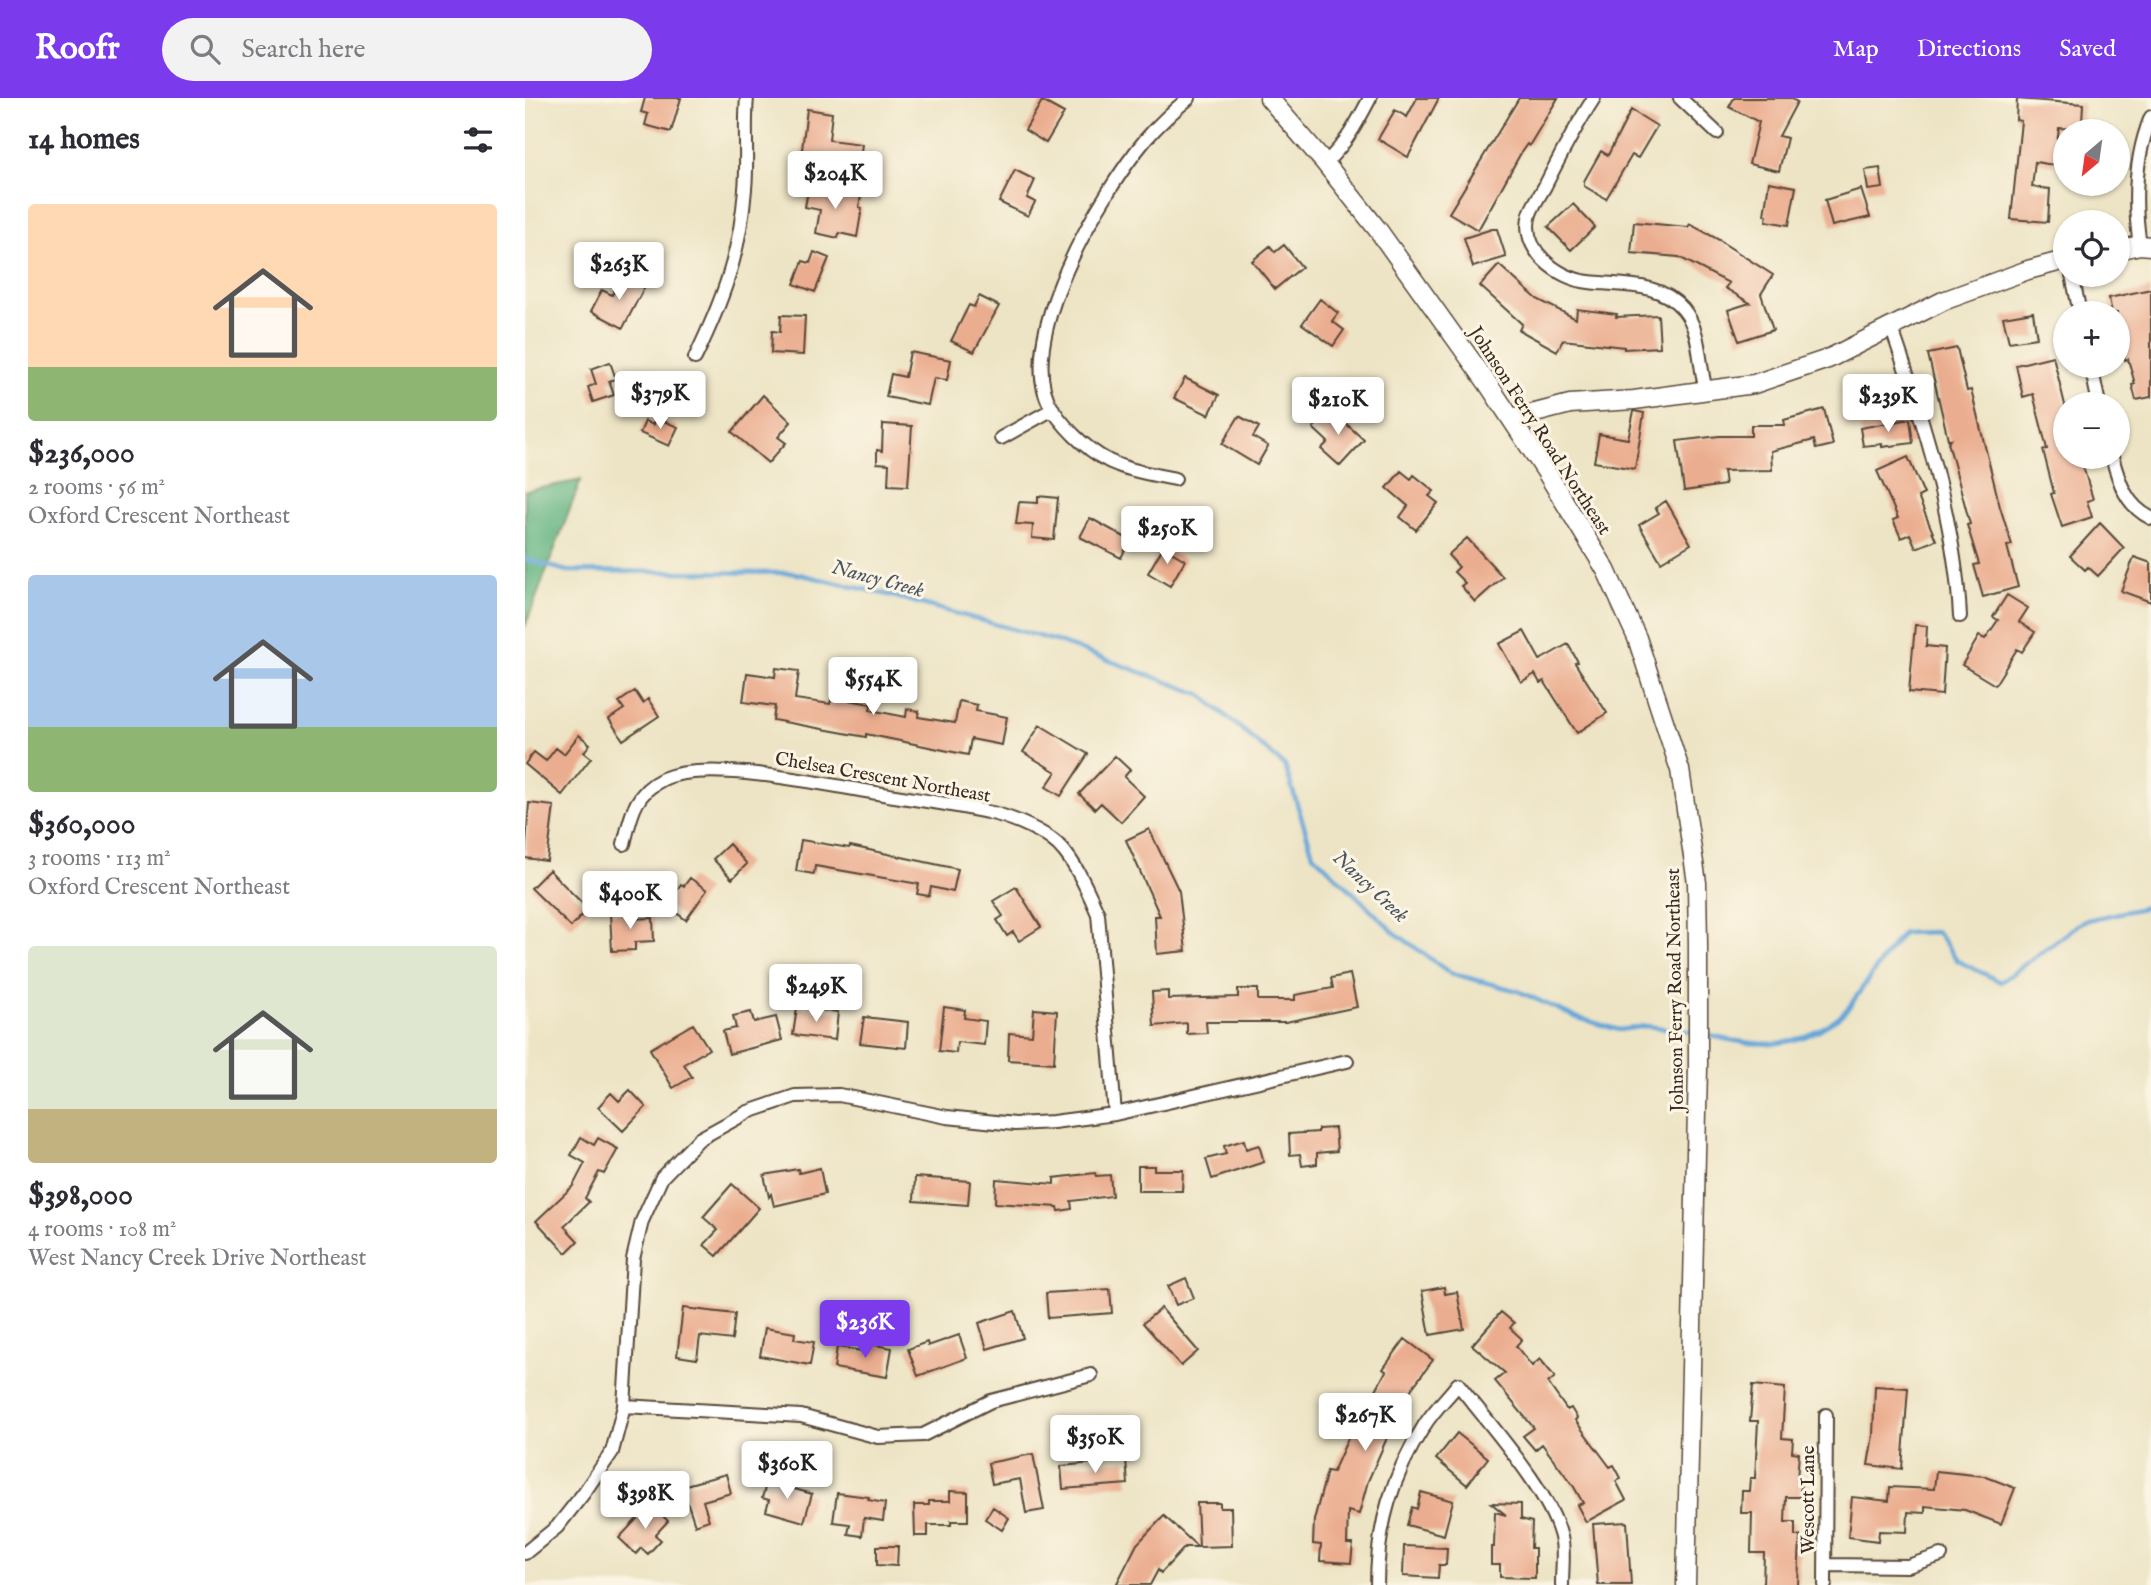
<!DOCTYPE html>
<meta charset="utf-8">
<style>
body{margin:0;font-family:"IM FELL English",serif;background:#f2f2f3;color:#2b2b33;height:100vh;display:flex;flex-direction:column;font-size:26px;white-space:nowrap}
*{box-sizing:border-box;margin:0}
p{font-size:23px;color:#7c7c81}
.icon{flex:none;width:38px;height:38px;fill:none;stroke:currentColor;stroke-width:2;stroke-linecap:round;stroke-linejoin:round}
.map{position:relative;flex:1;overflow:hidden}
.panel{display:flex;flex-direction:column;background:#fff;width:525px}
.panel>*{flex:none}
.needle{width:46px;rotate:209deg}
.buttons{position:absolute;left:1528px;top:21px;display:grid;gap:14px}
.buttons a{display:grid;place-items:center;width:77px;height:77px;border-radius:50%;background:#fff;box-shadow:0 2px 5px #0004;font-size:35px}
.price{position:absolute;translate:-50% -60px;padding:0 16px;border-radius:7px;background:#fff;color:#222;font-size:23px;line-height:46px;filter:drop-shadow(0 2px 4px #0008)}
.price::after{content:'';position:absolute;left:50%;top:42px;width:21px;height:16px;margin-left:-10px;background:inherit;clip-path:polygon(0 0,100% 0,50% 100%)}
.price.current{background:#7c3aed;color:#fff}
ul{padding:0;list-style:none}
li{display:grid;align-content:center;gap:14px;height:371px;padding:0 28px}
li span{display:grid;place-items:center;height:217px;border-radius:7px;color:#555}
li>.icon{margin-inline-start:auto}
span .icon{width:126px;height:126px;fill:#fffc;stroke-width:1}
li b{font-size:30px}
h2{display:flex;justify-content:space-between;align-items:center;height:84px;padding:0 28px;font-size:30px}
header{display:flex;align-items:center;gap:42px;box-sizing:border-box;height:98px;padding:0 35px;background:#7c3aed;color:#fff}
header strong{font-size:33px}
nav{display:flex;gap:38px;margin-inline-start:auto;font-size:24px}
.search{width:490px;height:63px;background:#f2f2f3;display:flex;align-items:center;gap:18px;box-sizing:border-box;padding:0 24px;border-radius:38px;color:#7c7c81;font-size:26px}
main{display:flex;flex:1;min-height:0}
.map>svg:first-child{display:block}
.forest{fill:#60b280;stroke:#4e6e4f;stroke-width:2}
.lines{fill:none;stroke-linecap:round;stroke-linejoin:round}
.stream{stroke:#65a6d8;stroke-width:4.5}
.building{fill:#ebad8f}
.street-casing{stroke:#564637;stroke-width:16}
.secondary-casing{stroke:#564637;stroke-width:21}
.street{stroke:#fff;stroke-width:12}
.secondary{stroke:#fff;stroke-width:18}
.labels{text-anchor:middle;stroke-width:6;stroke-linejoin:round;paint-order:stroke}
.street-label{font-size:19px;fill:#3b2a1e;stroke:#fcf5e5}
.water-label{font-size:21px;font-style:italic;fill:#4a555f;stroke:#fcf5e5}
</style>
<header>
<strong>Roofr</strong>
<div class="search"><svg class="icon" aria-label="search" viewBox="0 0 24 24"><circle cx="10" cy="10" r="6"/><path d="M15 15l6 6"/></svg>Search here</div>
<nav><a>Map</a><a>Directions</a><a>Saved</a></nav>
</header>
<main>
<section class="panel">
<h2>14 homes<svg class="icon" aria-label="filters" viewBox="0 0 24 24"><path d="M4 7h16M4 17h16"/><circle cx="9" cy="7" r="2"/><circle cx="15" cy="17" r="2"/></svg></h2>
<ul>
<li><span style="background:linear-gradient(#ffd9b3 75%,#8fb573 0)"><svg class="icon" aria-label="home" viewBox="0 0 24 24"><path d="M3 11l9-7 9 7M6 9v11h12V9"/></svg></span><div><b>$236,000</b><p>2 rooms · 56 m²</p><p>Oxford Crescent Northeast</p></div></li>
<li><span style="background:linear-gradient(#a9c7e8 70%,#8fb573 0)"><svg class="icon" aria-label="home" viewBox="0 0 24 24"><path d="M3 11l9-7 9 7M6 9v11h12V9"/></svg></span><div><b>$360,000</b><p>3 rooms · 113 m²</p><p>Oxford Crescent Northeast</p></div></li>
<li><span style="background:linear-gradient(#dfe7d0 75%,#c2b280 0)"><svg class="icon" aria-label="home" viewBox="0 0 24 24"><path d="M3 11l9-7 9 7M6 9v11h12V9"/></svg></span><div><b>$398,000</b><p>4 rooms · 108 m²</p><p>West Nancy Creek Drive Northeast</p></div></li>
</ul>
</section>
<div class="map">
<svg width="1626" height="1487" viewBox="0 0 1626 1487">
<rect width="100%" height="100%" fill="#fcf5e5"/>
<filter id="ink" filterUnits="userSpaceOnUse"><feTurbulence type="fractalNoise" baseFrequency=".0143" numOctaves="2"/><feDisplacementMap in="SourceGraphic" scale="14" xChannelSelector="R" yChannelSelector="G"/><feConvolveMatrix kernelMatrix="1 2 1 2 8 2 1 2 1" color-interpolation-filters="sRGB"/></filter>
<filter id="wash" filterUnits="userSpaceOnUse"><feTurbulence type="fractalNoise" baseFrequency=".00686" numOctaves="4" result="noise"/><feDisplacementMap in="SourceGraphic" scale="28" xChannelSelector="R" yChannelSelector="G"/><feGaussianBlur stdDeviation="1.57" result="paint"/><feColorMatrix in="noise" values="0 0 0 0 0 0 0 0 0 0 0 0 0 0 0 0 0 1.4 0 .05"/><feComposite in="paint" operator="in"/></filter>
<g filter="url(#wash)">
<rect width="100%" height="100%" fill="#ede4c5"/>
<path class="forest" d="M56,382L0,529V393Z"/>
<g class="lines">
<path class="stream" d="M0,461L42,473L269,475L364,497L531,543L675,596L760,668L788,756L869,834L925,875L993,893L1050,919L1094,932L1121,928L1170,934
M1178,936C1218,946 1256,953 1294,932C1304,926 1316,919 1324,909C1342,884 1358,859 1378,835L1412,834L1433,863L1476,884L1558,823L1626,808"/>
</g>
<g id="blocks">
<path class="building" d="M120,0H156L146,34L120,27L123,16L116,14Z
M892,0H914L883,59L853,41L870,12L882,19Z
M994,0H1033L1004,48L1002,46L997,53L953,132L924,115Z
M1209,0H1265L1272,4L1254,38L1262,40L1254,73L1224,66L1234,24L1204,9Z
M1492,1L1558,6L1557,25H1551L1550,31L1534,30L1529,67L1510,64L1507,89L1525,91L1523,124L1486,121L1496,23L1491,22Z
M517,3L539,15L521,45L500,32Z
M282,11L307,15L304,42L337,46L334,67L276,60Z
M1106,12L1132,28L1113,60L1107,57L1081,101L1059,88V83L1076,53L1083,57Z
M1355,70L1358,90L1343,92L1340,72Z
M490,72L510,82L502,100L510,104L503,118L474,104Z
M1244,84L1271,89L1264,127L1241,123L1242,117H1239Z
M284,87L336,98L334,109L337,110L332,139L314,135L313,140L291,135L295,112L280,109Z
M1336,91L1345,119L1307,128L1300,102Z
M1048,106L1070,129L1046,152L1023,129Z
M1109,124L1163,129L1165,126L1198,144V145L1248,177L1236,196L1248,232L1214,243L1203,212L1225,205L1200,190L1204,185L1154,159L1106,155Z
M967,131H972L981,159L948,169L939,140Z
M759,147L777,169L750,191L727,163L745,148L750,154Z
M289,154L304,160L290,194L269,186L278,163L285,165Z
M974,167L1012,201L1051,221L1052,211L1092,216L1091,219L1133,217L1135,249L1099,251V249L1038,242L1032,253L994,232L997,226L955,188Z
M98,177L120,188L98,230L66,213L77,192L87,197Z
M1626,191V299L1611,302L1607,287L1610,286L1603,261L1600,262L1592,232V215H1587L1584,200Z
M454,198L474,208L449,254L426,243L444,207L449,209Z
M795,201L813,215L807,223L819,232L808,248L777,226Z
M1508,214L1512,240L1484,244L1478,219Z
M256,217L280,218L278,257L246,255L247,233L255,234Z
M1432,250L1442,293L1446,292L1475,409L1487,447L1482,448L1493,489L1458,499L1449,467L1454,466L1442,427L1445,426L1423,344L1426,341H1423L1403,256Z
M385,254L426,262L422,282L409,280L403,307L361,299L366,276L380,279Z
M1528,258L1540,307V359H1555L1568,401L1562,403L1567,419L1537,429L1526,396L1529,395L1518,352L1522,351L1508,296L1498,299L1491,267Z
M85,264L91,281L84,283L89,297L68,304L63,289L71,286L66,271Z
M660,280L694,297L684,317L649,300Z
M238,297L266,324L253,339L261,345L243,365L207,334Z
M805,311L839,342L815,368L796,351L803,344L788,330Z
M1299,311L1308,347L1291,351L1289,342L1246,353L1247,372L1198,373L1200,387L1159,393L1152,343L1194,338H1226V327H1260L1259,322Z
M1109,313L1119,315L1110,371L1069,364L1074,336L1103,341Z
M714,318L734,329L728,339L743,348L732,367L697,346Z
M131,320L153,329L144,348L115,335L120,323L128,327Z
M1385,321L1388,345L1357,349V346L1338,348L1335,330Z
M358,326L387,328L383,388L363,387L364,366L352,365V352L357,353Z
M1383,359L1399,396L1393,399L1411,442L1391,450L1385,436L1376,440L1368,422L1373,420L1352,373Z
M876,373L886,381L889,377L909,393L904,398L913,405L891,432L875,419L883,408L862,390Z
M513,398L533,400L529,442L507,440L508,427L491,426L494,404L513,405Z
M1141,403L1166,446L1136,464L1114,427L1134,415L1130,410Z
M565,420L605,442L596,460L555,439Z
M1575,425L1599,450L1573,478L1563,469L1560,472L1545,458Z
M942,440L978,479L950,504L936,488L940,485L929,474L934,469L923,457Z
M638,449L660,462L645,488L623,475Z
M1609,459L1626,465V504L1596,493Z
M1482,497L1503,510L1494,524L1510,534L1497,554L1492,551L1470,587L1437,567L1454,538L1460,541L1473,522L1468,519Z
M1390,527L1402,528L1401,548L1420,550L1417,597L1384,594Z
M999,533L1015,562L1043,546L1053,564L1050,565L1082,615L1052,635L1019,583L1015,585L1010,576L996,584L974,546Z
M251,570L274,573L270,601L305,606L307,599L346,606L345,612L381,619L382,611L394,613L393,619L430,625L434,603L452,607L451,613L482,619L477,647L446,641L443,657L341,636V639L248,622L250,608L218,604L222,575L250,579Z
M110,593L118,605L123,601L134,618L98,642L84,621L99,611L94,604Z
M515,627L563,656L536,698L521,689L531,674L498,654Z
M54,637L65,646L59,654L66,660L37,697L0,666L9,654L21,663L31,650L39,656Z
M590,658L605,672L599,679L619,698L596,724L576,705L570,711L554,696Z
M4,705L29,708L22,763L0,760Z
M624,731L654,793L661,853L632,856L630,818H635L601,742Z
M276,742L324,750L325,748L433,771L428,794L406,789L404,798L392,796L394,786L290,768L289,776L271,773Z
M204,746L222,766L207,781L188,761Z
M24,772L63,811L46,829L6,790Z
M165,780L182,792L161,822L141,807L156,786L159,788Z
M491,789L516,829L494,843L488,834L482,838L472,822L478,818L468,803Z
M105,814L106,821L128,820L129,843L110,844V852L87,853L85,815Z
M825,876L832,909L761,924H681L682,935L662,936V925L629,928L627,894L643,893V901L713,899V891H733V902H770V897L808,890L806,880Z
M272,909L313,914L310,942L268,937Z
M419,909L440,912L439,920L461,923L459,947L432,944L431,955L414,953Z
M509,911L532,913L529,965L483,962L484,935L507,937Z
M226,914L229,924L251,919L257,942L204,956L198,933L211,930L208,918Z
M339,919L383,924L381,950L335,945Z
M168,926L184,951L159,966L167,979L148,990L125,951Z
M105,992L121,1009L98,1033L73,1009L86,995L94,1003Z
M810,1030L812,1053L792,1055V1066L777,1068L775,1056L765,1057L764,1036L793,1034V1031Z
M56,1039L69,1047L73,1040L93,1051L79,1076L74,1074L60,1100L64,1104L39,1128L53,1143L41,1155L11,1123L48,1088L60,1065L46,1057Z
M719,1042L721,1051L734,1047L739,1064L687,1081L681,1061L701,1056L699,1048Z
M613,1068H629V1072H658L657,1093H613Z
M295,1070L300,1096L249,1108L246,1096L244,1099L239,1077L273,1071L274,1075Z
M570,1075L571,1078L585,1077L587,1098L546,1103L547,1111L534,1113L533,1109L470,1105L471,1081L529,1086V1080Z
M390,1079L445,1083L443,1107L389,1103Z
M207,1086L234,1110L192,1158L179,1147L193,1132L178,1119Z
M661,1180L669,1200L651,1207L643,1188Z
M919,1189L920,1196L932,1194L939,1231L905,1237L897,1193Z
M585,1191L587,1215L523,1220L521,1195Z
M158,1210L210,1216L207,1242L175,1238L172,1261L152,1258Z
M636,1210L673,1253L656,1268L618,1225Z
M490,1213L498,1240L462,1251L454,1225Z
M976,1214L989,1225L985,1230L997,1241L991,1248L1007,1268L1015,1261L1030,1279L1023,1285L1042,1312L1046,1310L1052,1320L1050,1322L1085,1369L1089,1367L1096,1380L1091,1383L1101,1402L1061,1424L1052,1407L1058,1405L1049,1389L1017,1346L1010,1352L998,1338L1009,1330L970,1283L980,1275L947,1247Z
M240,1230L270,1235L269,1241L289,1244L285,1267L235,1258Z
M434,1237L442,1260L393,1278L383,1251L402,1244L403,1248Z
M880,1241L908,1262L879,1301L884,1304L868,1335L865,1333L843,1383L834,1416L823,1413L822,1446H828L826,1465L795,1463L796,1447L788,1446L789,1422L802,1373L808,1374L828,1329L831,1330L861,1273L858,1271Z
M344,1246L367,1250L362,1279L309,1270L312,1249L343,1254Z
M1228,1287L1260,1290L1257,1340L1268,1341L1267,1354L1274,1355L1272,1382H1276L1275,1399H1261L1260,1424H1270V1438H1275L1273,1487H1238L1239,1455H1226L1227,1415H1216L1217,1393H1224L1225,1380H1230L1233,1323H1225Z
M1350,1288L1383,1290L1377,1371L1343,1367L1348,1337Z
M932,1335L963,1360L942,1387L911,1361Z
M508,1356L519,1412L501,1415L495,1381L467,1386L463,1365Z
M601,1362L603,1386L538,1391L536,1368Z
M1411,1373L1459,1378L1490,1390L1476,1426L1440,1412L1400,1408V1415L1383,1414L1382,1434L1354,1433L1353,1443L1323,1439L1327,1399L1364,1403L1365,1389L1409,1391Z
M201,1376L206,1395L178,1403L184,1422L170,1427L157,1388Z
M242,1383L287,1396L279,1424L241,1413L244,1402L237,1400Z
M425,1393L443,1394V1423H426V1427H403V1438H390L389,1407H404V1403H425Z
M896,1394L928,1403L919,1437L882,1427L887,1409L892,1411Z
M312,1395L344,1399L343,1402L360,1405L358,1423L339,1420L337,1438L323,1436L325,1426L308,1424Z
M672,1405H695V1410H706L707,1448L674,1449Z
M966,1405L996,1406V1421L1007,1424L1006,1450H1010V1480L975,1479V1467H966V1449H969L970,1414L981,1417Z
M126,1406L143,1423L130,1437L136,1442L123,1456L116,1450L111,1456L94,1440Z
M468,1409L484,1420L477,1432L460,1421Z
M639,1418L673,1449H660L636,1475L633,1472L625,1487H591L612,1446Z
M1102,1424L1106,1487H1073L1068,1426Z
M352,1448H373L372,1468L352,1467Z
M879,1448L922,1450L921,1467H914L913,1480L878,1478Z"/>
</g>
</g>
<g filter="url(#ink)">
<use href="#blocks" fill-opacity="0" stroke="#564637" stroke-width="2"/>
<g class="lines">
<defs>
<path id="street" d="M1069,0C1051,28 1035,58 1020,88C1015,97 1008,107 1005,116C994,151 1033,181 1064,184C1096,188 1134,183 1158,211C1177,234 1173,265 1181,292
M1155,0L1192,35
M800,65C821,46 832,25 845,0
M1615,147C1608,103 1609,61 1626,19
M1547,177L1555,215
M1367,231C1398,322 1430,421 1435,518
M170,260C198,202 215,156 220,91C223,61 219,30 222,0
M1566,268L1574,306
M476,340L528,311
M1587,359C1594,384 1601,408 1626,420
M650,381C631,377 610,374 593,367C568,358 543,334 528,312C484,247 578,92 621,41C634,26 649,12 664,0
M99,746C106,718 109,695 138,681C183,660 306,688 358,696C392,702 428,706 462,714C483,718 509,729 526,741C547,755 563,793 573,816L590,1016
M99,1308L276,1318L353,1339L398,1337L466,1303L566,1277
M0,1455L32,1429L58,1396L87,1354L99,1308L108,1161L117,1123L137,1079L174,1041L223,1014L270,998L314,997L422,1019L490,1026L528,1024L590,1016L822,963
M1302,1467L1383,1468L1416,1457
M852,1487C852,1428 867,1378 899,1328C908,1313 922,1300 933,1286C963,1325 1029,1397 1037,1444C1039,1457 1037,1473 1037,1487
M1300,1487L1301,1317"/>
<path id="secondary" d="M744,0L800,65L853,132L963,286L1020,372L1081,472L1112,540L1155,672L1172,785L1173,847V970L1161,1487
M1592,152L1615,147L1626,148
M987,321L1045,306L1109,302L1229,286L1303,261L1418,203L1503,172L1540,162"/>
</defs>
<use href="#street" class="street-casing"/>
<use href="#secondary" class="secondary-casing"/>
<use href="#street" class="street"/>
<use href="#secondary" class="secondary"/>
</g>
</g>
<g class="labels">
<g class="street-label">
<text transform="translate(1016 332) rotate(57)" y="7">Johnson Ferry Road Northeast</text>
<text transform="translate(358 678) rotate(10)" y="7">Chelsea Crescent Northeast</text>
<text transform="translate(1149 892) rotate(-91)" y="7">Johnson Ferry Road Northeast</text>
<text transform="translate(1282 1402) rotate(-90)" y="7">Wescott Lane</text>
</g>
<g class="water-label">
<text transform="translate(353 480) rotate(15)" y="7">Nancy Creek</text>
<text transform="translate(846 788) rotate(43)" y="7">Nancy Creek</text>
</g>
</g>
</svg>
<div class="buttons">
<a><svg class="needle" viewBox="-14 -14 28 28"><path d="M0-13l5 13h-10z" fill="#e53935"/><path d="M0 13l5-13h-10z" fill="#7c7c81"/></svg></a>
<a><svg class="icon" aria-label="locate" viewBox="0 0 24 24"><circle cx="12" cy="12" r="6"/><path d="M12 2v4M12 18v4M2 12h4M18 12h4"/></svg></a>
<a>+</a>
<a>−</a>
</div>
<b class="price" style="left:310px;top:113px">$204K</b>
<b class="price" style="left:94px;top:204px">$263K</b>
<b class="price" style="left:135px;top:333px">$379K</b>
<b class="price" style="left:1363px;top:336px">$239K</b>
<b class="price" style="left:813px;top:339px">$210K</b>
<b class="price" style="left:642px;top:468px">$250K</b>
<b class="price" style="left:348px;top:619px">$554K</b>
<b class="price" style="left:105px;top:833px">$400K</b>
<b class="price" style="left:291px;top:926px">$249K</b>
<b class="price current" style="left:340px;top:1262px">$236K</b>
<b class="price" style="left:840px;top:1355px">$267K</b>
<b class="price" style="left:570px;top:1377px">$350K</b>
<b class="price" style="left:262px;top:1403px">$360K</b>
<b class="price" style="left:120px;top:1433px">$398K</b>
</div>
</main>
